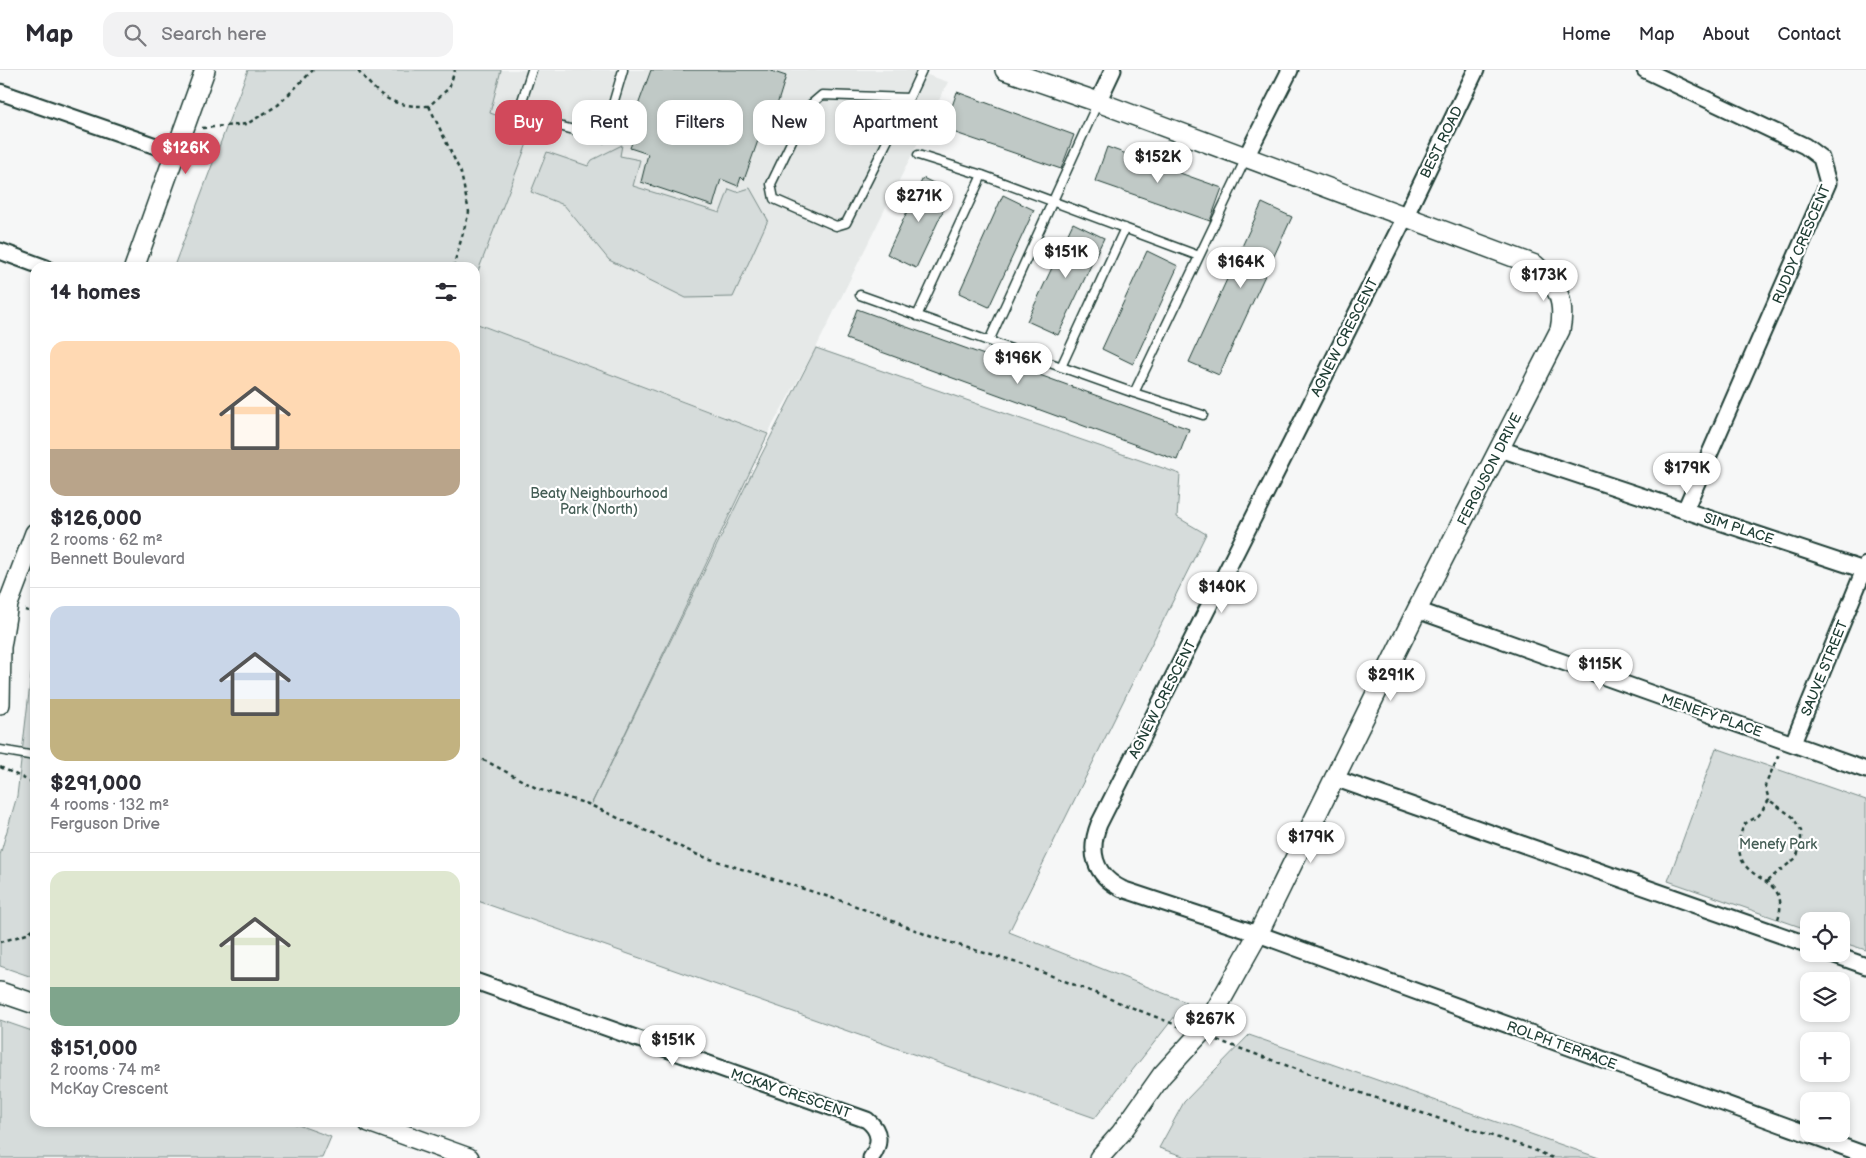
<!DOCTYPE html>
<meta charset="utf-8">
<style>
body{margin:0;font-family:"Balsamiq Sans",sans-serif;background:#f2f2f3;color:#2b2b33;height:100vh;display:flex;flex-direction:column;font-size:19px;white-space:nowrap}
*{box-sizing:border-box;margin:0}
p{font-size:16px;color:#7c7c81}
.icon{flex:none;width:28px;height:28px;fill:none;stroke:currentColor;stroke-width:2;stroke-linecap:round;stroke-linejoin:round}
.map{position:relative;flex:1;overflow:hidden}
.sheet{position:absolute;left:30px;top:192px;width:450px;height:865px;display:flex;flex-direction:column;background:#fff;border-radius:15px;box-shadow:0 2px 8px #0003}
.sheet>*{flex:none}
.guide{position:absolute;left:495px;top:30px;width:475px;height:45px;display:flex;gap:10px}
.controls{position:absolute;left:1800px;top:842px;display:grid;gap:10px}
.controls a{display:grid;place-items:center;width:50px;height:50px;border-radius:10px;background:#fff;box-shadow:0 2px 8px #0003;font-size:25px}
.price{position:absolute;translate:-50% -42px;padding:0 11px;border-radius:18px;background:#fff;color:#222;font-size:16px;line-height:32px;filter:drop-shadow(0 1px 2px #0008)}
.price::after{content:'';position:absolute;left:50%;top:30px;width:15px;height:11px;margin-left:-8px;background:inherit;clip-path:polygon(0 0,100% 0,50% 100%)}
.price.on{background:#d1495b;color:#fff}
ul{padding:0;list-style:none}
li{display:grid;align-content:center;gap:10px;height:265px;padding:0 20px}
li+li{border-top:1px solid #e1e1e2}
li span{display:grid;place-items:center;height:155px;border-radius:15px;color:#555}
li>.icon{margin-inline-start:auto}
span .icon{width:90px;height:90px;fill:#fffc;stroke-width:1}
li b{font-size:21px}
h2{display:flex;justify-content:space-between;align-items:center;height:60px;padding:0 20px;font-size:21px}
.tag{padding:0 18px;border-radius:15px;background:#fff;box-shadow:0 2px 8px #0003;font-size:18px;line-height:45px}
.tag.on{background:#d1495b;color:#fff}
header{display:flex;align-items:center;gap:30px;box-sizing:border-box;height:70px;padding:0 25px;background:#fff;border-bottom:1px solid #e1e1e2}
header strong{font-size:24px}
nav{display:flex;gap:28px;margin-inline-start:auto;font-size:18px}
.search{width:350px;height:45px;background:#f2f2f3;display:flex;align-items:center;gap:12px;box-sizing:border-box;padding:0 18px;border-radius:15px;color:#7c7c81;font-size:19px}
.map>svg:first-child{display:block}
.built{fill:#e6e9e8}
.green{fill:#d6dcdb;stroke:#7a8c88}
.building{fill:#c0c9c6;stroke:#1f3d34}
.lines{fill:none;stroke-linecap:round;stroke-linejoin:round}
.service-casing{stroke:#1f3d34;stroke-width:11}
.minor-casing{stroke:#1f3d34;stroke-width:19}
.tertiary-casing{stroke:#1f3d34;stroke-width:22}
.path{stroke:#1f3d34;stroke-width:2.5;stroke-dasharray:4 4;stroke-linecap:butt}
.service{stroke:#fff;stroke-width:8}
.minor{stroke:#fff;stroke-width:15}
.tertiary{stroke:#fff;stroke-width:19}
.labels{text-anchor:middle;stroke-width:4.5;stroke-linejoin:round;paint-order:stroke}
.street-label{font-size:14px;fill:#1f3d34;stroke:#fff}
.park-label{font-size:14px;fill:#445d55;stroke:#fff}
</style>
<header>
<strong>Map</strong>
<div class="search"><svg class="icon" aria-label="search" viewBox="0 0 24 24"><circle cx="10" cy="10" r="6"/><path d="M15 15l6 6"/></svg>Search here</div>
<nav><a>Home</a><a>Map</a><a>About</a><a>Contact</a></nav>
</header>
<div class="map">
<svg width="1866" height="1088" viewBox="0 0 1866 1088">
<rect width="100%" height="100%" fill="#f6f7f7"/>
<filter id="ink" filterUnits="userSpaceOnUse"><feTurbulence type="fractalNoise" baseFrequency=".02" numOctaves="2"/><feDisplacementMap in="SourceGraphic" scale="10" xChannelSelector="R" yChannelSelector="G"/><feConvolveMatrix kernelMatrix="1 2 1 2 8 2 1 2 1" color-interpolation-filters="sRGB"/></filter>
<g filter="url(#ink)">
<path class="built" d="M501,0H913L948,12L816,278L768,363L475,253V209L533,58L490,43Z"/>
<path class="green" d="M248,0H501L490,43L533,58L475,209V198H178L174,196Z
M622,75L620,86L640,90L633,116L720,143L729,119L737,122L750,118L768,150L733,227L686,228L609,190L564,135L531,122L547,82L588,96L592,90Z
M475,253L768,364L591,735L748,411L816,278L1180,404L1177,447L1206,464L1009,862L1186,932L1095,1048L475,830Z
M35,571V908L0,896V785L17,726Z
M1716,678L1866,730V880L1841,872V851H1809V860L1668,811Z
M0,950L35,962V1052H290L331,1067L322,1088H0Z
M1249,965L1599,1088H1189L1159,1078L1184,1032Z"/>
<path class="building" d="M651,0H768L786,6L777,35L771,34L744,110L741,107L738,116L721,109L713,136L641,112L648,84L630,78L633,70L626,68Z
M957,22L1074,65L1061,99L944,59Z
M1107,77L1222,118L1210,151L1095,111Z
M923,108L952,122L916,198L887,184Z
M1003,125L1034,140L989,237L959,223Z
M1262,133L1292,147L1219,305L1189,292Z
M1073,153L1104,168L1058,265L1027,251Z
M1147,181L1178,196L1133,294L1102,279Z
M857,239L1189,359L1177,390L846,269Z"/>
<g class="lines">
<defs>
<path id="service" d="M532,0L519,40L530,48L603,68L623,0
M909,28L846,153L836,156L774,129L771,114L808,37L822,25L909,28L922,0
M918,85L982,105L1199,186
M860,225L1134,323L1203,345
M917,246L982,105
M989,271L1098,32
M1061,297L1125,158
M1134,323L1246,88
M0,680L35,686"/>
<path id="minor" d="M1476,0L1406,145L1099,754C1088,782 1094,805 1122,819L1258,864L1866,1085
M1645,0L1805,76L1821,88L1828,113L1685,440
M0,22L176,83
M1098,32L1113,0
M1246,87L1290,0
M0,181L46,198
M1500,379L1864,500
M1417,540L1866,700
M1793,673L1866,495
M1334,708L1809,875
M1832,884L1866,896
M475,911L867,1050C881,1061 881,1074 871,1088"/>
<path id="tertiary" d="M1005,0L1098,32L1535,195C1557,214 1566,230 1560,260L1417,540L1258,864L1206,957L1162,1005L1121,1063L1099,1088
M134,198L205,0
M0,634L1,577L8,534L35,463
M0,922L35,934
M369,1052L469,1088"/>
</defs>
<use href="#service" class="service-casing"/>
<use href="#minor" class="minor-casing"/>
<use href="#tertiary" class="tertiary-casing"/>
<path class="path" d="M358,0C381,29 393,37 429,36L449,18L455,0
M429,36L461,103L469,142L453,198
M202,58L247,54L278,35L313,0
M25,540L35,543
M475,688L486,691L538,719L588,734L698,785L851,834L932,867L1024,895L1184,958
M0,697L35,714
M1767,811L1796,788L1801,775V761L1793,747L1769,730
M1778,849C1792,804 1739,815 1739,776C1739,769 1741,760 1745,754C1748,751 1754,749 1758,746C1762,742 1765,735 1769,730L1765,716L1779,684
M0,872L27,864L35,857
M1217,970L1367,1025L1532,1079L1553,1088"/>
<use href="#service" class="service"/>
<use href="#minor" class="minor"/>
<use href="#tertiary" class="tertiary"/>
</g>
</g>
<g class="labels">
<g class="street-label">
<text transform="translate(1441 72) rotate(-64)" y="5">BEST ROAD</text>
<text transform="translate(1801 174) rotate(-67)" y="5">RUDDY CRESCENT</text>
<text transform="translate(1344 267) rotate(-63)" y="5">AGNEW CRESCENT</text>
<text transform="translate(1489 399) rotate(-63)" y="5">FERGUSON DRIVE</text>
<text transform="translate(1739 458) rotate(18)" y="5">SIM PLACE</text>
<text transform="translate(1824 598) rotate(-68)" y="5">SAUVE STREET</text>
<text transform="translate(1162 629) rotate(-63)" y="5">AGNEW CRESCENT</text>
<text transform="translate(1712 645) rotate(19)" y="5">MENEFY PLACE</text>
<text transform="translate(1562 975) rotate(20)" y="5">ROLPH TERRACE</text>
<text transform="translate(791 1023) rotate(19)" y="5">MCKAY CRESCENT</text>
</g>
<g class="park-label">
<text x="599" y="428">Beaty Neighbourhood<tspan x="599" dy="16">Park (North)</tspan></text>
<text x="1778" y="779">Menefy Park</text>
</g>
</g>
</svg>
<div class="controls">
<a><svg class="icon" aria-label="locate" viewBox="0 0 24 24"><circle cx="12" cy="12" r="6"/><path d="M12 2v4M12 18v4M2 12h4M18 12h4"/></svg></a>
<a><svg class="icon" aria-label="layers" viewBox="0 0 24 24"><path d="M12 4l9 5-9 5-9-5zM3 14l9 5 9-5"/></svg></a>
<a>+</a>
<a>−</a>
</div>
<b class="price on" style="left:186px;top:105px">$126K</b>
<b class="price" style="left:1158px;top:114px">$152K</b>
<b class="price" style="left:919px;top:153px">$271K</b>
<b class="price" style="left:1066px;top:209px">$151K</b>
<b class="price" style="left:1241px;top:219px">$164K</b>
<b class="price" style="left:1544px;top:232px">$173K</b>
<b class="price" style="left:1018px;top:315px">$196K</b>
<b class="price" style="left:1687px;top:425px">$179K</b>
<b class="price" style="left:1222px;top:544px">$140K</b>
<b class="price" style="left:1600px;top:621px">$115K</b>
<b class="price" style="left:1391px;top:632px">$291K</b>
<b class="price" style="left:1311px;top:794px">$179K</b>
<b class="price" style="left:1210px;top:976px">$267K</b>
<b class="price" style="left:673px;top:997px">$151K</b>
<div class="guide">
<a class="tag on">Buy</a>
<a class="tag">Rent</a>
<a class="tag">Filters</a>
<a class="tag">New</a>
<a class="tag">Apartment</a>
</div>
<section class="sheet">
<h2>14 homes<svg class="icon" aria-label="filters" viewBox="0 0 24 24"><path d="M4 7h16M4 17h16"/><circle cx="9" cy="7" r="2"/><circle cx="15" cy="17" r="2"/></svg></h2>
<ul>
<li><span style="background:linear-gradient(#ffd9b3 70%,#b9a48a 0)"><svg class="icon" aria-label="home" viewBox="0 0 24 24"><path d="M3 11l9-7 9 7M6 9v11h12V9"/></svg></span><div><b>$126,000</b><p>2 rooms · 62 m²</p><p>Bennett Boulevard</p></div></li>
<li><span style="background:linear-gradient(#c9d6e8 60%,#c2b280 0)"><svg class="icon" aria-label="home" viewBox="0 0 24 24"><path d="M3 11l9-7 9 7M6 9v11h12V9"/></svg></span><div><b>$291,000</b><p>4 rooms · 132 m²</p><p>Ferguson Drive</p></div></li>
<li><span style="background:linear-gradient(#dfe7d0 75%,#7fa58c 0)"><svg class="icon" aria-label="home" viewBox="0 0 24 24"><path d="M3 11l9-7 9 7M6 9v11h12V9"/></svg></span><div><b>$151,000</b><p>2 rooms · 74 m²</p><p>McKay Crescent</p></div></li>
</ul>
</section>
</div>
